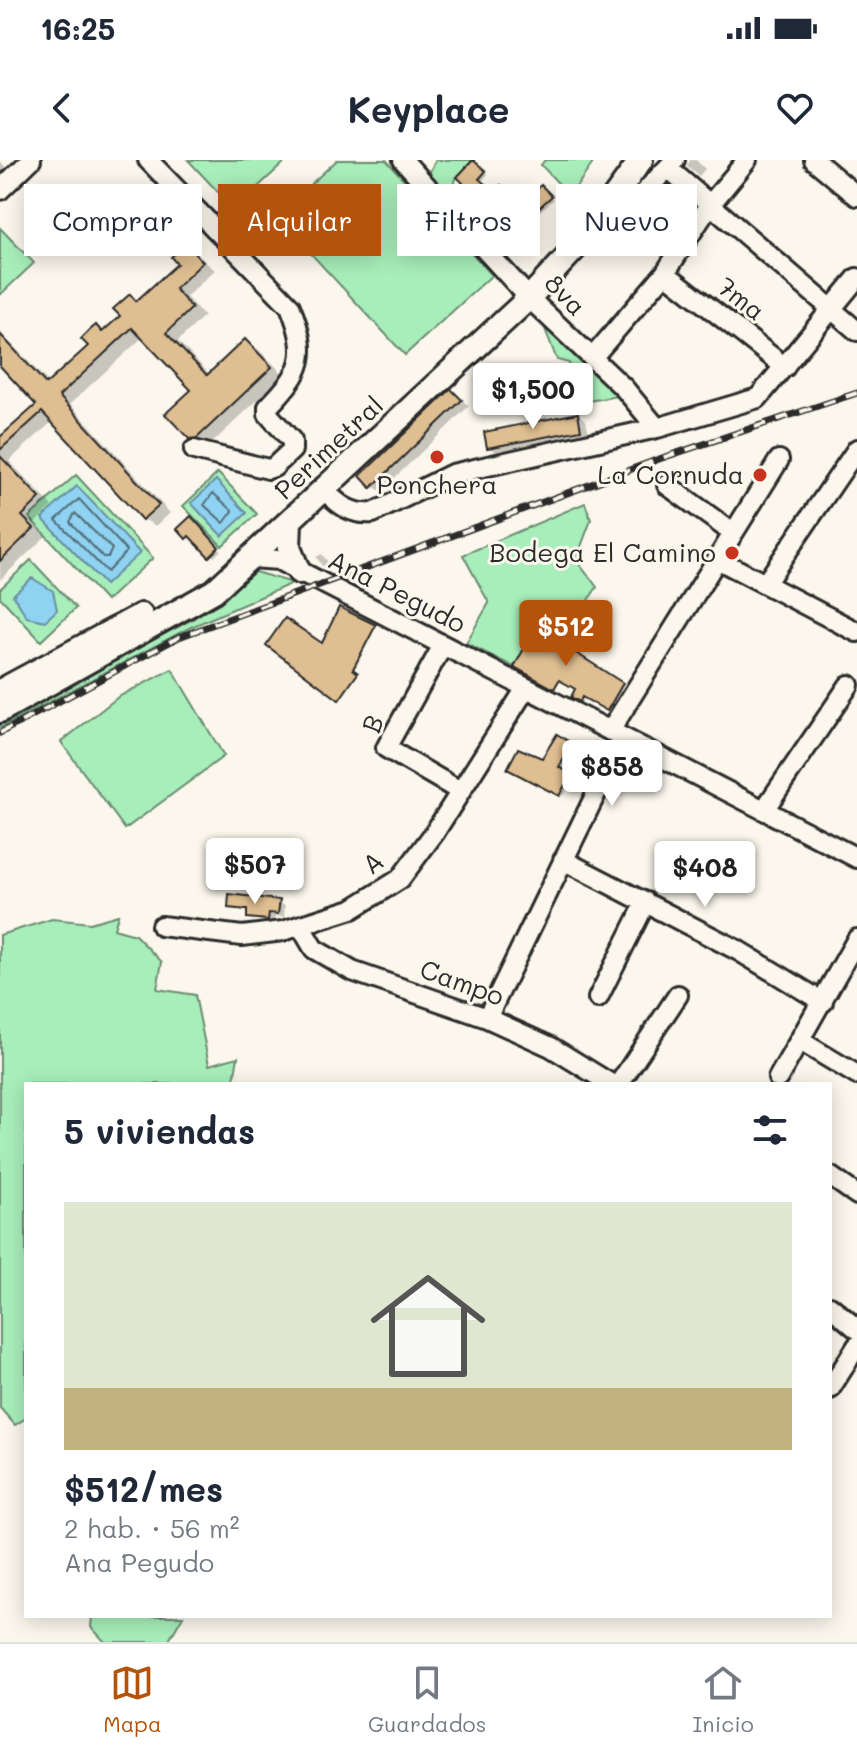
<!DOCTYPE html>
<html lang="es">
<meta charset="utf-8">
<style>
body{margin:0;font-family:Mali,sans-serif;background:#f6f6f7;color:#1f2937;height:100vh;display:flex;flex-direction:column;font-size:30px;white-space:nowrap}
*{box-sizing:border-box;margin:0}
p{font-size:26px;color:#747a83}
.icon{flex:none;width:44px;height:44px;fill:none;stroke:currentColor;stroke-width:2;stroke-linecap:round;stroke-linejoin:round}
.map{position:relative;flex:1;overflow:hidden}
.sheet{position:absolute;left:24px;top:922px;width:808px;height:536px;display:flex;flex-direction:column;background:#fff;border-radius:0px;box-shadow:0 4px 20px #0003}
.sheet>*{flex:none}
.top-card{position:absolute;left:24px;top:24px;width:810px;height:72px;display:flex;gap:16px}
.price{position:absolute;translate:-50% -68px;padding:0 18px;border-radius:8px;background:#fff;color:#222;font-size:26px;line-height:52px;filter:drop-shadow(0 2px 4px #0008)}
.price::after{content:'';position:absolute;left:50%;top:48px;width:24px;height:18px;margin-left:-12px;background:inherit;clip-path:polygon(0 0,100% 0,50% 100%)}
.price.on{background:#b45309;color:#fff}
ul{padding:0;list-style:none}
li{display:grid;align-content:center;gap:16px;height:424px;padding:0 40px}
li span{display:grid;place-items:center;height:248px;border-radius:0px;color:#555}
li>.icon{margin-inline-start:auto}
span .icon{width:144px;height:144px;fill:#fffc;stroke-width:1}
li b{font-size:34px}
h2{display:flex;justify-content:space-between;align-items:center;height:96px;padding:0 40px;font-size:34px}
.pill{padding:0 28px;border-radius:0px;background:#fff;box-shadow:0 4px 20px #0003;font-size:28px;line-height:72px}
.pill.on{background:#b45309;color:#fff}
.status{display:flex;justify-content:space-between;align-items:center;height:56px;padding:0 40px;background:#fff;direction:ltr}
.status svg{height:22px;fill:currentColor}
header{display:flex;justify-content:space-between;align-items:center;height:104px;padding:0 40px;background:#fff;font-size:36px;font-weight:700}
.menu{display:flex;justify-content:space-around;align-items:center;height:112px;border-top:2px solid #e0e1e3;background:#fff;font-size:22px;color:#747a83}
.menu a{display:grid;justify-items:center;gap:4px}
.menu .on{color:#b45309}
.map>svg:first-child{display:block}
.green{fill:#a8eeba;stroke:#6a8c72;stroke-width:2}
.water{fill:#8fd2f1;stroke:#678fa2;stroke-width:2}
.shadow{fill:#0003}
.lines{fill:none;stroke-linecap:round;stroke-linejoin:round}
.shore{stroke:#536e7a;stroke-width:2}
.building{fill:#dfbe91;stroke:#2b2b2b;stroke-width:2}
.minor-casing{stroke:#2b2b2b;stroke-width:24}
.major-casing{stroke:#2b2b2b;stroke-width:28}
.minor{stroke:#fbf7ec;stroke-width:18}
.major{stroke:#fbf7ec;stroke-width:22}
.rail-casing{stroke:#2b2b2b;stroke-width:7}
.rail{stroke:#fbf7ec;stroke-width:4;stroke-dasharray:12;stroke-linecap:butt}
.poi-dot{fill:#c8321e;stroke:#fbf7ec;stroke-width:3}
.labels{text-anchor:middle;stroke-width:6;stroke-linejoin:round;paint-order:stroke}
.street-label{font-size:26px;fill:#2b2b2b;stroke:#fbf7ec}
.poi-label{font-size:26px;fill:#2b2b2b;stroke:#fbf7ec;text-anchor:end}
</style>
<div class="status"><b>16:25</b><svg viewBox="0 0 49 12"><path d="M0 12V9h3v3zM5 12V6h3v6zM10 12V3h3v9zM15 12V0h3v12zM26 1h20v11H26zM47 4h2v5h-2z"/></svg></div>
<header><svg class="icon" aria-label="back" viewBox="0 0 24 24"><path d="M15 5l-7 7 7 7"/></svg>Keyplace<svg class="icon" aria-label="heart" viewBox="0 0 24 24"><path d="M12 20l-8-8c-3-5 5-10 8-4 3-6 11-1 8 4z"/></svg></header>
<div class="map">
<svg width="857" height="1482" viewBox="0 0 857 1482">
<rect width="100%" height="100%" fill="#fbf7ec"/>
<filter id="ink" filterUnits="userSpaceOnUse"><feTurbulence type="fractalNoise" baseFrequency=".0125" numOctaves="2"/><feDisplacementMap in="SourceGraphic" scale="16" xChannelSelector="R" yChannelSelector="G"/><feConvolveMatrix kernelMatrix="1 2 1 2 8 2 1 2 1" color-interpolation-filters="sRGB"/></filter>
<g filter="url(#ink)">
<path class="green" d="M188,0H287L234,49Z
M337,0H386L492,115L405,195L276,56Z
M436,0H473L457,17L447,36L429,13Z
M545,0H595L570,36L541,5Z
M0,68L34,103L0,135Z
M540,156L624,235L576,243L569,203L557,200Z
M218,313L257,354L222,386L183,346Z
M76,315L153,398L106,441L29,357Z
M585,343L591,360L576,400L597,427L566,473L540,460L514,507L466,483L489,443L463,395Z
M31,400L76,448L41,481L0,437V429Z
M255,412L293,423L191,467L0,568V561L193,459Z
M172,509L224,596L125,669L61,582L118,537Z
M118,755L114,769L135,775L162,802L157,829L195,835L209,905L238,897L234,920L229,924H26V1258L15,1265L0,1248V775L52,759L90,763Z
M92,1456H183L168,1482H105L91,1467Z"/>
<path class="water" d="M216,320L247,353L222,376L191,343Z
M77,326L140,393L105,425L42,358Z
M32,418L53,431L57,450L45,461L27,457L13,435Z"/>
<path class="shadow" d="M690,0H696L705,9L699,16L687,6Z
M0,1L9,11L0,19Z
M477,4L488,14L481,22L495,34L523,45L545,29L554,39L526,64L505,45L495,55L463,26Z
M669,27L684,37L621,95L612,90L606,83L619,79Z
M186,86L215,110L186,137L204,156L178,181L210,215L245,181L258,189L284,215L210,285L204,286L190,278L194,230L143,177L70,244L170,353L156,366L143,359L53,261L9,301L52,346L34,364L46,376L0,420V280L38,245L0,203V172L50,224L91,186L96,167L105,172L122,156L130,136L139,141L179,104Z
M569,209L578,214L580,224L489,242L480,236Z
M452,232L469,246L381,331L372,326Z
M578,255L586,260L589,274L497,292L488,287Z
M191,358L221,390L214,397L193,377H187Z
M322,394L329,404L322,406L316,397Z
M340,450L376,467L353,512L358,515L341,539L269,484L322,485Z
M541,462L560,476L556,482L624,525L609,550L585,536L582,541L573,536L578,528L561,519L556,528L517,507Z
M558,577L575,587L561,610L573,617L563,636L510,608L543,601Z
M279,742L285,746L284,757L275,756V762L255,760L249,756V752L230,747Z"/>
<g class="lines">
<path class="shore" d="M213,333L233,351L224,363L204,345Z
M79,339L127,391L107,412L56,360Z
M75,353L112,389L108,397H103L70,362Z"/>
</g>
<path class="building" d="M473,0L486,11L479,19L495,32L501,25L523,43L541,25L552,36L521,64L502,44L491,55L460,26L463,23L457,17Z
M668,24L676,31L611,91L602,82L618,77Z
M186,83L203,102L175,129L192,148L166,173L207,215L245,179L272,207L197,278L189,279L165,254L191,230L132,168L59,236L159,345L142,360L42,252L0,290V277L36,245L0,206V174L46,224L88,186L81,179L90,170L96,165L102,172L120,156L113,149L130,134L136,141L177,104L171,97Z
M570,207L572,220L478,238L476,224Z
M451,229L462,240L371,328L360,316Z
M578,253L581,270L487,288L484,272Z
M0,296L40,338L22,356L34,368L0,401Z
M191,356L219,387L209,397L189,376L186,379L177,369Z
M339,447L376,465L353,509L358,513L339,540L266,485L285,458L322,483Z
M540,459L559,473L556,480L623,523L607,551L582,537L580,542L571,537L575,529L559,520L554,529L514,507Z
M557,574L573,584L559,607L571,614L559,636L507,609L518,588L542,598Z
M229,734L280,740L278,754L269,753L268,760L247,758V750L228,748Z"/>
<g class="lines">
<defs>
<path id="minor" d="M148,0L290,146C310,196 303,211 268,247V254L292,281V290L274,307L268,309L194,290
M403,0L529,138L624,228L657,268
M814,0L857,36
M669,9L857,171
M0,30L31,0
M609,69L675,0
M665,113L785,207
M592,198L665,113L709,46L747,0
M667,325L733,373
M324,330C339,345 351,355 373,353L452,314L657,268L758,238L857,118
M252,398L278,400L857,698
M717,399L857,472
M765,424L857,289
M443,485L386,588L460,631
M610,571L779,300
M764,650L849,525
M563,700L739,791L823,842
M161,766L242,776L283,771L352,749L400,719L435,672L526,528
M301,767L314,789L352,811L487,858L551,887L611,924
M598,838L646,742
M487,858L623,578
M802,882L857,915
M778,918L857,779
M619,924L678,835
M830,1016L857,1035
M830,1146L857,1169
M830,1229L857,1186"/>
<path id="major" d="M290,362L289,388L299,412
M0,531L141,455
M0,551L214,431L529,138L583,80L641,0"/>
</defs>
<use href="#minor" class="minor-casing"/>
<use href="#major" class="major-casing"/>
<use href="#minor" class="minor"/>
<use href="#major" class="major"/>
<defs>
<path id="rail" d="M0,573L179,477L659,299L857,233"/>
</defs>
<use href="#rail" class="rail-casing"/>
<use href="#rail" class="rail"/>
</g>
</g>
<g class="poi-dot">
<circle cx="437" cy="297" r="8"/>
<circle cx="760" cy="315" r="8"/>
<circle cx="732" cy="393" r="8"/>
</g>
<g class="labels">
<g class="street-label">
<text transform="translate(565 135) rotate(46)" y="9">8va</text>
<text transform="translate(741 139) rotate(38)" y="9">7ma</text>
<text transform="translate(329 288) rotate(-43)" y="9">Perimetral</text>
<text transform="translate(397 432) rotate(27)" y="9">Ana Pegudo</text>
<text transform="translate(373 564) rotate(-69)" y="9">B</text>
<text transform="translate(373 703) rotate(-38)" y="9">A</text>
<text transform="translate(462 823) rotate(20)" y="9">Campo</text>
</g>
<g class="poi-label">
<text x="744" y="324">La Cornuda</text>
<text x="437" y="334" text-anchor="middle">Ponchera</text>
<text x="716" y="402">Bodega El Camino</text>
</g>
</g>
</svg>
<b class="price" style="left:533px;top:271px">$1,500</b>
<b class="price on" style="left:566px;top:508px">$512</b>
<b class="price" style="left:612px;top:648px">$858</b>
<b class="price" style="left:255px;top:746px">$507</b>
<b class="price" style="left:705px;top:749px">$408</b>
<div class="top-card">
<a class="pill">Comprar</a>
<a class="pill on">Alquilar</a>
<a class="pill">Filtros</a>
<a class="pill">Nuevo</a>
</div>
<section class="sheet">
<h2>5 viviendas<svg class="icon" aria-label="filters" viewBox="0 0 24 24"><path d="M4 7h16M4 17h16"/><circle cx="9" cy="7" r="2"/><circle cx="15" cy="17" r="2"/></svg></h2>
<ul>
<li><span style="background:linear-gradient(#dfe7d0 75%,#c2b280 0)"><svg class="icon" aria-label="home" viewBox="0 0 24 24"><path d="M3 11l9-7 9 7M6 9v11h12V9"/></svg></span><div><b>$512/mes</b><p>2 hab. · 56 m²</p><p>Ana Pegudo</p></div></li>
</ul>
</section>
</div>
<nav class="menu">
<a class="on"><svg class="icon" aria-label="map" viewBox="0 0 24 24"><path d="M3 6l6-2 6 2 6-2v14l-6 2-6-2-6 2zM9 4v14M15 6v14"/></svg>Mapa</a>
<a><svg class="icon" aria-label="saved" viewBox="0 0 24 24"><path d="M7 4h10v16l-5-4-5 4z"/></svg>Guardados</a>
<a><svg class="icon" aria-label="home" viewBox="0 0 24 24"><path d="M3 11l9-7 9 7M6 9v11h12V9"/></svg>Inicio</a>
</nav>
